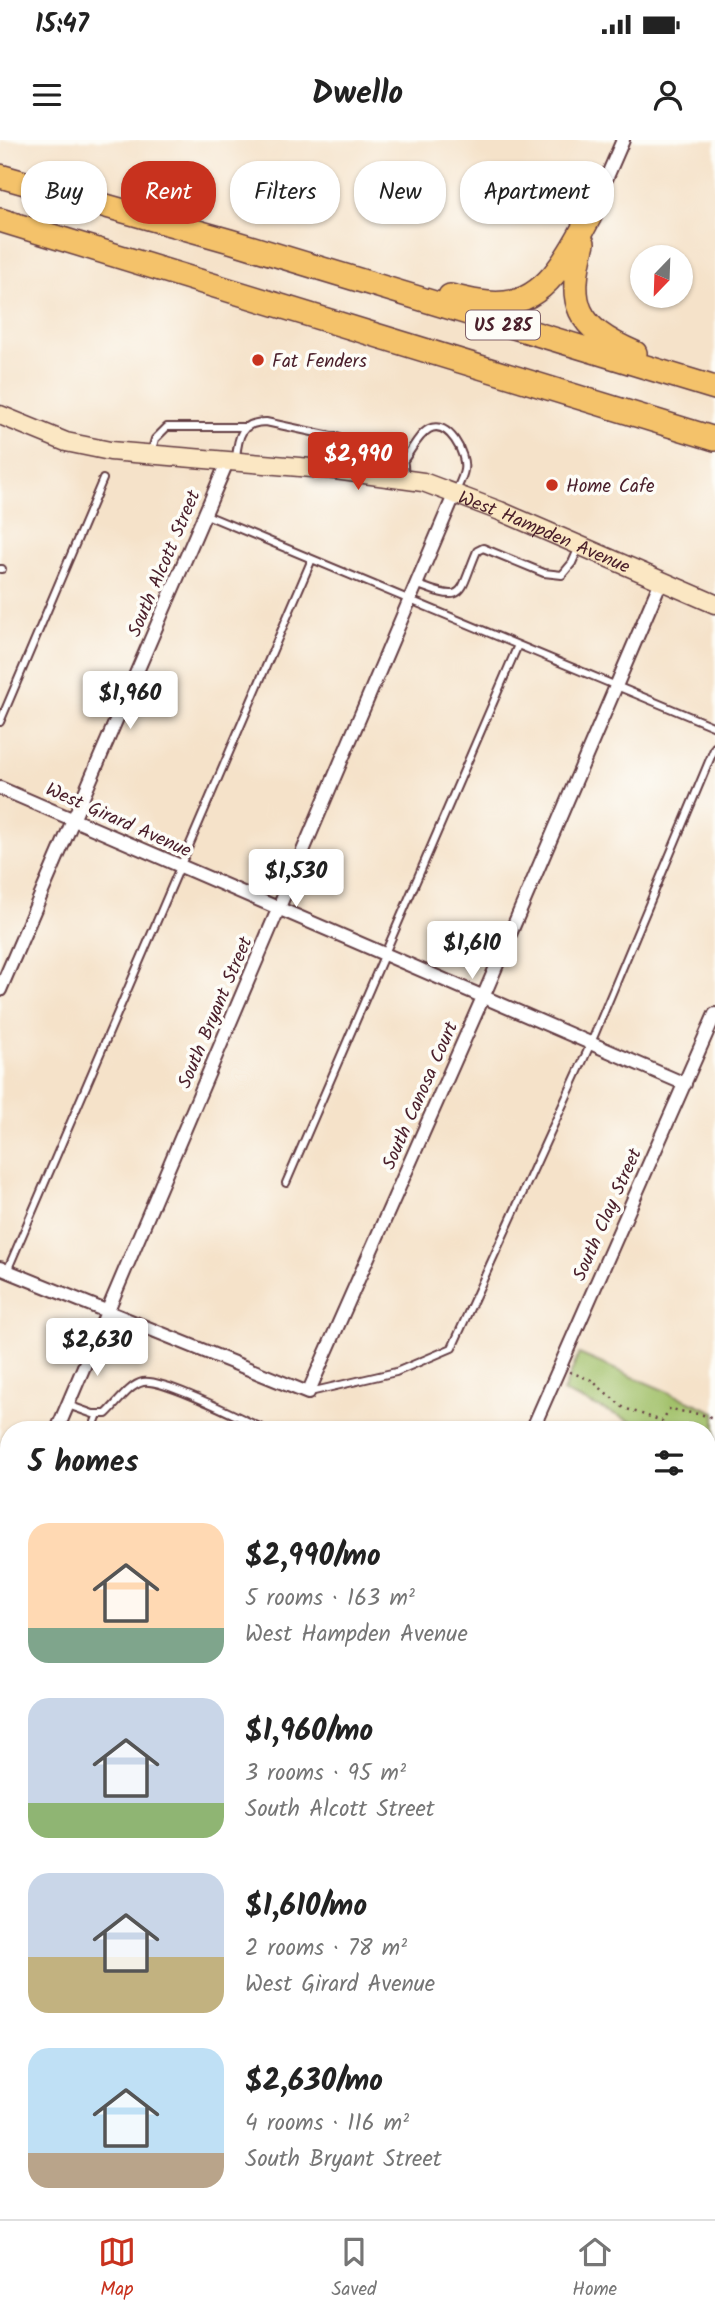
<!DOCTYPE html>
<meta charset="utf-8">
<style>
body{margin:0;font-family:Kalam,sans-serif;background:#f2f2f2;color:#222;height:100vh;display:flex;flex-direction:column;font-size:26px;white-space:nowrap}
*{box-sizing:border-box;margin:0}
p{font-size:23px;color:#767676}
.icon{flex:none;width:38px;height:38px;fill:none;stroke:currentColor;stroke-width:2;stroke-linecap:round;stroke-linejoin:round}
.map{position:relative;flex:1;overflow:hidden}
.details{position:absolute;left:0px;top:1281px;width:716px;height:798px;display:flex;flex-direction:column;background:#fff;border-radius:28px 28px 0 0;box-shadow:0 2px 5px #0004}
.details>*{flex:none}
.guide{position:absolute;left:21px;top:21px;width:674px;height:63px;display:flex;gap:14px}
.needle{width:46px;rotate:203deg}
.buttons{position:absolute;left:630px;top:105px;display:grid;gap:14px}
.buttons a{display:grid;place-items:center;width:63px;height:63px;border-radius:50%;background:#fff;box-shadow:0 2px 5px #0004;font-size:35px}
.price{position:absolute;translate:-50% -60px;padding:0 16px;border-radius:7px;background:#fff;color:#222;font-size:23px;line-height:46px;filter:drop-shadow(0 2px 4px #0008)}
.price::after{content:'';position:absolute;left:50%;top:42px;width:21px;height:16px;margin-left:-10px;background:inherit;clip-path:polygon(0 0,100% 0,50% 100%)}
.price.current{background:#c8321e;color:#fff}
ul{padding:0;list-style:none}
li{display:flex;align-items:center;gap:21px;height:175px;padding:0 28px}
li span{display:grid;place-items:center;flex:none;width:196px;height:140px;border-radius:21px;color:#555}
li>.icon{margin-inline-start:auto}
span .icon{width:84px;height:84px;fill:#fffc;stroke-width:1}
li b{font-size:30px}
h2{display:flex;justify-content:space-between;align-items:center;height:84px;padding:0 28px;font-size:30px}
.chip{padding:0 24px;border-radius:28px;background:#fff;box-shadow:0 2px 5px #0004;font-size:24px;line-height:63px}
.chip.current{background:#c8321e;color:#fff}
.status{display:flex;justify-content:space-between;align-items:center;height:49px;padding:0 35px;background:#fff;direction:ltr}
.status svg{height:19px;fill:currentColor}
header{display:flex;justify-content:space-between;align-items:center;height:91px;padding:0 28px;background:#fff;font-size:32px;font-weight:600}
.menu{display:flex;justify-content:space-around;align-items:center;height:98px;border-top:2px solid #e0e0e0;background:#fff;font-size:19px;color:#767676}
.menu a{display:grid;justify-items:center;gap:4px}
.menu .current{color:#c8321e}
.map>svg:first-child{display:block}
.green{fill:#a0c068;stroke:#75704a;stroke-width:2}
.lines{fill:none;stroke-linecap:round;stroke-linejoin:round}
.lane-casing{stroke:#643c43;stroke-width:10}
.street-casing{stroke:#643c43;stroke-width:16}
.secondary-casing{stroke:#643c43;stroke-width:21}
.highway-casing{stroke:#643c43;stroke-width:26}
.path{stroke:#643c43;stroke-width:2.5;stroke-dasharray:2 5;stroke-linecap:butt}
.lane{stroke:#fff;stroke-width:6}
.street{stroke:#fff;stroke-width:12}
.secondary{stroke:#fbe7c3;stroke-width:18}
.highway{stroke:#f4c26a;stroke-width:23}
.poi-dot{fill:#c8321e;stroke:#fdfcf7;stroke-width:2.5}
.labels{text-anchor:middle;stroke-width:7;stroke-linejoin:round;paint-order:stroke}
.shield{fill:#fdfcf7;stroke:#806168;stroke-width:2}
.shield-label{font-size:18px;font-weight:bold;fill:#4a1f2b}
.poi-label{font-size:19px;fill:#4a1f2b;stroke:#fdfcf7;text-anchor:start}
.street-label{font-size:19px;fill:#4a1f2b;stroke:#fdfcf7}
</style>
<div class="status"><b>15:47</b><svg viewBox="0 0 49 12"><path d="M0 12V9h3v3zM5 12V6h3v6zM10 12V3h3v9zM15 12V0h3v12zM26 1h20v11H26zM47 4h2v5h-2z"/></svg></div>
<header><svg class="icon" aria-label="menu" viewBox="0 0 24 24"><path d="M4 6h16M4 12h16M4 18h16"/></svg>Dwello<svg class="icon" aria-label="person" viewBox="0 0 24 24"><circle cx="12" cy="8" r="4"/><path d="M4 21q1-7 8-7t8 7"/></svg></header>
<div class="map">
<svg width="715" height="2079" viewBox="0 0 715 2079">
<rect width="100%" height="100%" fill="#fdfcf7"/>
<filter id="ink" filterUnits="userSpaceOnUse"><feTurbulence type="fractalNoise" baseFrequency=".0143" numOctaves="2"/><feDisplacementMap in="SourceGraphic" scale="14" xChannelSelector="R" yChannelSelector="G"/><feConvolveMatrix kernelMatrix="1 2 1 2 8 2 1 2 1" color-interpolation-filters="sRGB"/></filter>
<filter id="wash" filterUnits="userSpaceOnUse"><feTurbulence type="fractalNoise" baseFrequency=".00686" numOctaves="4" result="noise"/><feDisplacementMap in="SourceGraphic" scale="28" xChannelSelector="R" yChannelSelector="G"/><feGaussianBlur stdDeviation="1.57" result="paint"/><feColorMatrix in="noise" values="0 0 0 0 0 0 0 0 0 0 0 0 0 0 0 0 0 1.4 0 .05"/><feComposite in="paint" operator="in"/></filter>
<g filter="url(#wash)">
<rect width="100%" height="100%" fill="#f5e2c9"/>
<path class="green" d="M579,1214L715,1272V1317L707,1314V1290H651L563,1252Z"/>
</g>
<g filter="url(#ink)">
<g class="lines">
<defs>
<path id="lane" d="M151,313L155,299L167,287H246
M236,318C238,296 241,282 266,282L391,309C404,316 405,323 404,336
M404,320C411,311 418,295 429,289C448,279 467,314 464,330C463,337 459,344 456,351
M335,328L337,298
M204,374L715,587
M0,429H2
M416,444C467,464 458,455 477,411L483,408L544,433L562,435L572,423L579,407
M0,582L103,339
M286,1043L518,505
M7,1131L312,419
M310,1252L396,1232L452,1208L591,903L715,607
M68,1265L93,1274H106C117,1264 129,1245 143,1242C163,1238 244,1280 266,1290
M92,1290L98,1274
M0,1460L9,1463
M0,1502L9,1506
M0,1533L9,1536
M707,1590L715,1593"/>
<path id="street" d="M590,76L623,0
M0,648L685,944
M0,850L228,320
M0,1128L308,1253L484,855L661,441
M57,1290L455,353
M532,1290L715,874
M0,1423L9,1403
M707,1480L715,1462
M201,2079L205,2070
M447,2079L451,2070"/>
<g id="secondary">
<path id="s1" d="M0,275L66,302L110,311L335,330L423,342L500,371L715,464"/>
</g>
<path id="highway" d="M0,36L230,101L715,248
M0,80L715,299
M583,103C567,164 575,187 635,213
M450,156C467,160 487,165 505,163C548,160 572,109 590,76"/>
</defs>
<use href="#lane" class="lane-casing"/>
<use href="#street" class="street-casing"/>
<use href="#secondary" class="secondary-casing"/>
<use href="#highway" class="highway-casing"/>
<path class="path" d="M570,1232L591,1240L624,1268L662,1281L670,1268C685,1274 700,1272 715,1279"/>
<use href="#lane" class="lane"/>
<use href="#street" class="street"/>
<use href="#secondary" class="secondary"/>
<use href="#highway" class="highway"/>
</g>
</g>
<g class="poi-dot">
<circle cx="258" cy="220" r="7"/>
<circle cx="552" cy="345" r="7"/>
</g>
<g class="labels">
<rect class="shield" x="466" y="170.5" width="74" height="29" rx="5"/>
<g class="shield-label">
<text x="503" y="191">US 285</text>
</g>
<g class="poi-label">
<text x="272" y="227">Fat Fenders</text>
<text x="566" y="352">Home Cafe</text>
</g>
<g class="street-label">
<text dy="7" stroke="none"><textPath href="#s1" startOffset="562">West Hampden Avenue</textPath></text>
<text transform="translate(163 423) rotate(-67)" y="7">South Alcott Street</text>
<text transform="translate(119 679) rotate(24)" y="7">West Girard Avenue</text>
<text transform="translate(214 872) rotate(-67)" y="7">South Bryant Street</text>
<text transform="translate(419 955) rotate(-66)" y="7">South Canosa Court</text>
<text transform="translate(606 1074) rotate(-66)" y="7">South Clay Street</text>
</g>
</g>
</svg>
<div class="buttons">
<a><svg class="needle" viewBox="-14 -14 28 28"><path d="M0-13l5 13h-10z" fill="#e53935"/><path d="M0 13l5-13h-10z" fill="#767676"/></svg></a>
</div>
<b class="price current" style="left:358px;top:352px">$2,990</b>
<b class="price" style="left:130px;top:591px">$1,960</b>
<b class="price" style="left:296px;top:769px">$1,530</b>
<b class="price" style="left:472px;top:841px">$1,610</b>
<b class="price" style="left:97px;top:1238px">$2,630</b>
<div class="guide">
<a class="chip">Buy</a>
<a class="chip current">Rent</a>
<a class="chip">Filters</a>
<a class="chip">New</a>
<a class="chip">Apartment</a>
</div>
<section class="details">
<h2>5 homes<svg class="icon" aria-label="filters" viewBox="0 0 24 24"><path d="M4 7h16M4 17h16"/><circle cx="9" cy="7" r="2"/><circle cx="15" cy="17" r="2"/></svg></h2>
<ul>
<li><span style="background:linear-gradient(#ffd9b3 75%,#7fa58c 0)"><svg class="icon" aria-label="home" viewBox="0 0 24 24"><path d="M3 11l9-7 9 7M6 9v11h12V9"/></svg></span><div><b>$2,990/mo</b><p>5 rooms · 163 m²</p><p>West Hampden Avenue</p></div></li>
<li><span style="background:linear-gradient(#c9d6e8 75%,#8fb573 0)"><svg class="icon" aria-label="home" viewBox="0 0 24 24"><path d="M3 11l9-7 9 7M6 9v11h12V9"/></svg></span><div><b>$1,960/mo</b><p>3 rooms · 95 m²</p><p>South Alcott Street</p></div></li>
<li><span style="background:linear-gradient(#c9d6e8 60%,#c2b280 0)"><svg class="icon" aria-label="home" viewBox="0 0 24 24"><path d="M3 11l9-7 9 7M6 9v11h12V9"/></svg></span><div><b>$1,610/mo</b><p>2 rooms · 78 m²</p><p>West Girard Avenue</p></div></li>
<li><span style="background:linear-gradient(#bfe0f5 75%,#b9a48a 0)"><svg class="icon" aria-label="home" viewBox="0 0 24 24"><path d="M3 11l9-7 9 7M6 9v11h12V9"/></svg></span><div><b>$2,630/mo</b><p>4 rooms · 116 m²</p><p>South Bryant Street</p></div></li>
</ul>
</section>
</div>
<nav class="menu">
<a class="current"><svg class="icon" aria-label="map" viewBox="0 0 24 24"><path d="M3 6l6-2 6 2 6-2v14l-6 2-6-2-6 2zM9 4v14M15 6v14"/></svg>Map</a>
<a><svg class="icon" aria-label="saved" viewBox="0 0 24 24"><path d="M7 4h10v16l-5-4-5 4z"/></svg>Saved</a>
<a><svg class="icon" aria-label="home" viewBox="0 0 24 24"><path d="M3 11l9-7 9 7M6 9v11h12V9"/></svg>Home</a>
</nav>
